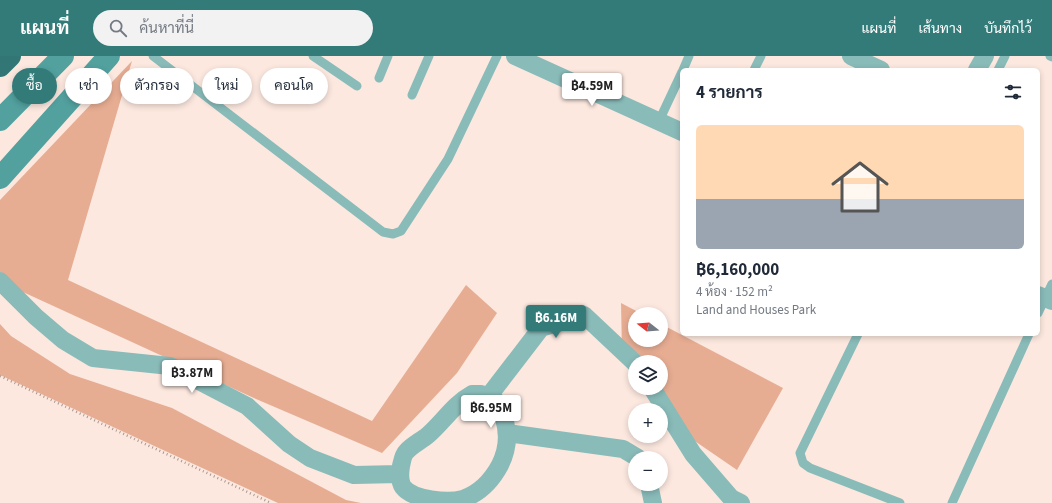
<!DOCTYPE html>
<html lang="th">
<meta charset="utf-8">
<style>
body{margin:0;font-family:"Source Sans 3",Sarabun,sans-serif;background:#f2f2f3;color:#1f2937;height:100vh;display:flex;flex-direction:column;font-size:15px;white-space:nowrap}
*{box-sizing:border-box;margin:0}
p{font-size:13px;color:#747a83}
.icon{flex:none;width:22px;height:22px;fill:none;stroke:currentColor;stroke-width:2;stroke-linecap:round;stroke-linejoin:round}
.map{position:relative;flex:1;overflow:hidden}
.side{position:absolute;left:680px;top:12px;width:360px;height:268px;display:flex;flex-direction:column;background:#fff;border-radius:6px;box-shadow:0 2px 6px #0003}
.side>*{flex:none}
.hud{position:absolute;left:12px;top:12px;width:380px;height:36px;display:flex;gap:8px}
.needle{width:26px;rotate:287deg}
.tools{position:absolute;left:628px;top:251px;display:grid;gap:8px}
.tools a{display:grid;place-items:center;width:40px;height:40px;border-radius:50%;background:#fff;box-shadow:0 2px 6px #0003;font-size:20px}
.price{position:absolute;translate:-50% -34px;padding:0 9px;border-radius:4px;background:#fff;color:#222;font-size:13px;line-height:26px;filter:drop-shadow(0 1px 2px #0008)}
.price::after{content:'';position:absolute;left:50%;top:24px;width:12px;height:9px;margin-left:-6px;background:inherit;clip-path:polygon(0 0,100% 0,50% 100%)}
.price.on{background:#327b79;color:#fff}
ul{padding:0;list-style:none}
li{display:grid;align-content:center;gap:8px;height:212px;padding:0 16px}
li+li{border-top:1px solid #e0e1e3}
li span{display:grid;place-items:center;height:124px;border-radius:6px;color:#555}
li>.icon{margin-inline-start:auto}
span .icon{width:72px;height:72px;fill:#fffc;stroke-width:1}
li b{font-size:17px}
h2{display:flex;justify-content:space-between;align-items:center;height:48px;padding:0 16px;font-size:17px}
.pill{padding:0 14px;border-radius:18px;background:#fff;box-shadow:0 2px 6px #0003;font-size:14px;line-height:36px}
.pill.on{background:#327b79;color:#fff}
header{display:flex;align-items:center;gap:24px;box-sizing:border-box;height:56px;padding:0 20px;background:#327b79;color:#fff}
header strong{font-size:19px}
nav{display:flex;gap:22px;margin-inline-start:auto;font-size:14px}
.search{width:280px;height:36px;background:#f2f2f3;display:flex;align-items:center;gap:10px;box-sizing:border-box;padding:0 14px;border-radius:22px;color:#747a83;font-size:15px}
.map>svg:first-child{display:block}
.green{fill:#e7ad93}
.lines{fill:none;stroke-linecap:round;stroke-linejoin:round}
.path{stroke:#a89993;stroke-width:2.5;stroke-dasharray:1 3;stroke-linecap:butt}
.lane{stroke:#89bbb9;stroke-width:9}
.street{stroke:#89bbb9;stroke-width:18}
.secondary{stroke:#52a19f;stroke-width:22}
.highway{stroke:#327775;stroke-width:22}
</style>
<header>
<strong>แผนที่</strong>
<div class="search"><svg class="icon" aria-label="search" viewBox="0 0 24 24"><circle cx="10" cy="10" r="6"/><path d="M15 15l6 6"/></svg>ค้นหาที่นี่</div>
<nav><a>แผนที่</a><a>เส้นทาง</a><a>บันทึกไว้</a></nav>
</header>
<div class="map">
<svg width="1052" height="447" viewBox="0 0 1052 447">
<rect width="100%" height="100%" fill="#fce8df"/>
<path class="green" d="M132,5L68,224L372,365L466,229L497,257L457,317L382,397L256,343L12,231L0,216V144Z
M621,247L642,258H635V284H661V268L783,332L737,414L686,379L661,332V306H635L622,297Z
M0,268L11,280L70,318L172,352L346,444L361,447H278L0,319Z"/>
<g class="lines">
<path class="path" d="M0,320L271,447"/>
<path class="lane" d="M153,0L383,176L393,178L401,175L448,103L497,0
M313,0L357,30
M1050,0L1052,1
M683,14L689,0
M754,14L761,0
M998,14L1005,0
M379,22L388,0
M412,39L429,0
M659,65L682,16
M1038,257L1052,228
M858,278L800,397L803,407L810,412L900,447
M952,447L1029,278"/>
<path class="street" d="M515,0L682,76
M851,0L881,14
M977,14L985,0
M0,225L36,261L63,284L93,302L170,310L247,350L289,388L310,402L354,419L399,418
M1038,239L1052,245
M652,332L693,398L731,442L741,447
M472,338H481L496,345C508,365 511,387 500,409C492,424 480,437 463,443C448,447 413,444 403,431C399,425 400,417 401,410C402,406 403,399 406,396C412,389 421,385 428,379C443,366 454,348 472,338Z
M488,341L541,272L584,259L635,307
M507,377L623,393L638,402
M649,428L653,447"/>
<path class="secondary" d="M0,64L63,0
M0,122L109,0"/>
<path class="highway" d="M0,10L10,0"/>
</g>
</svg>
<div class="tools">
<a><svg class="needle" viewBox="-14 -14 28 28"><path d="M0-13l5 13h-10z" fill="#e53935"/><path d="M0 13l5-13h-10z" fill="#747a83"/></svg></a>
<a><svg class="icon" aria-label="layers" viewBox="0 0 24 24"><path d="M12 4l9 5-9 5-9-5zM3 14l9 5 9-5"/></svg></a>
<a>+</a>
<a>−</a>
</div>
<b class="price" style="left:592px;top:51px">฿4.59M</b>
<b class="price on" style="left:556px;top:283px">฿6.16M</b>
<b class="price" style="left:192px;top:338px">฿3.87M</b>
<b class="price" style="left:491px;top:373px">฿6.95M</b>
<div class="hud">
<a class="pill on">ซื้อ</a>
<a class="pill">เช่า</a>
<a class="pill">ตัวกรอง</a>
<a class="pill">ใหม่</a>
<a class="pill">คอนโด</a>
</div>
<section class="side">
<h2>4 รายการ<svg class="icon" aria-label="filters" viewBox="0 0 24 24"><path d="M4 7h16M4 17h16"/><circle cx="9" cy="7" r="2"/><circle cx="15" cy="17" r="2"/></svg></h2>
<ul>
<li><span style="background:linear-gradient(#ffd9b3 60%,#9aa5b1 0)"><svg class="icon" aria-label="home" viewBox="0 0 24 24"><path d="M3 11l9-7 9 7M6 9v11h12V9"/></svg></span><div><b>฿6,160,000</b><p>4 ห้อง · 152 m²</p><p>Land and Houses Park</p></div></li>
</ul>
</section>
</div>
